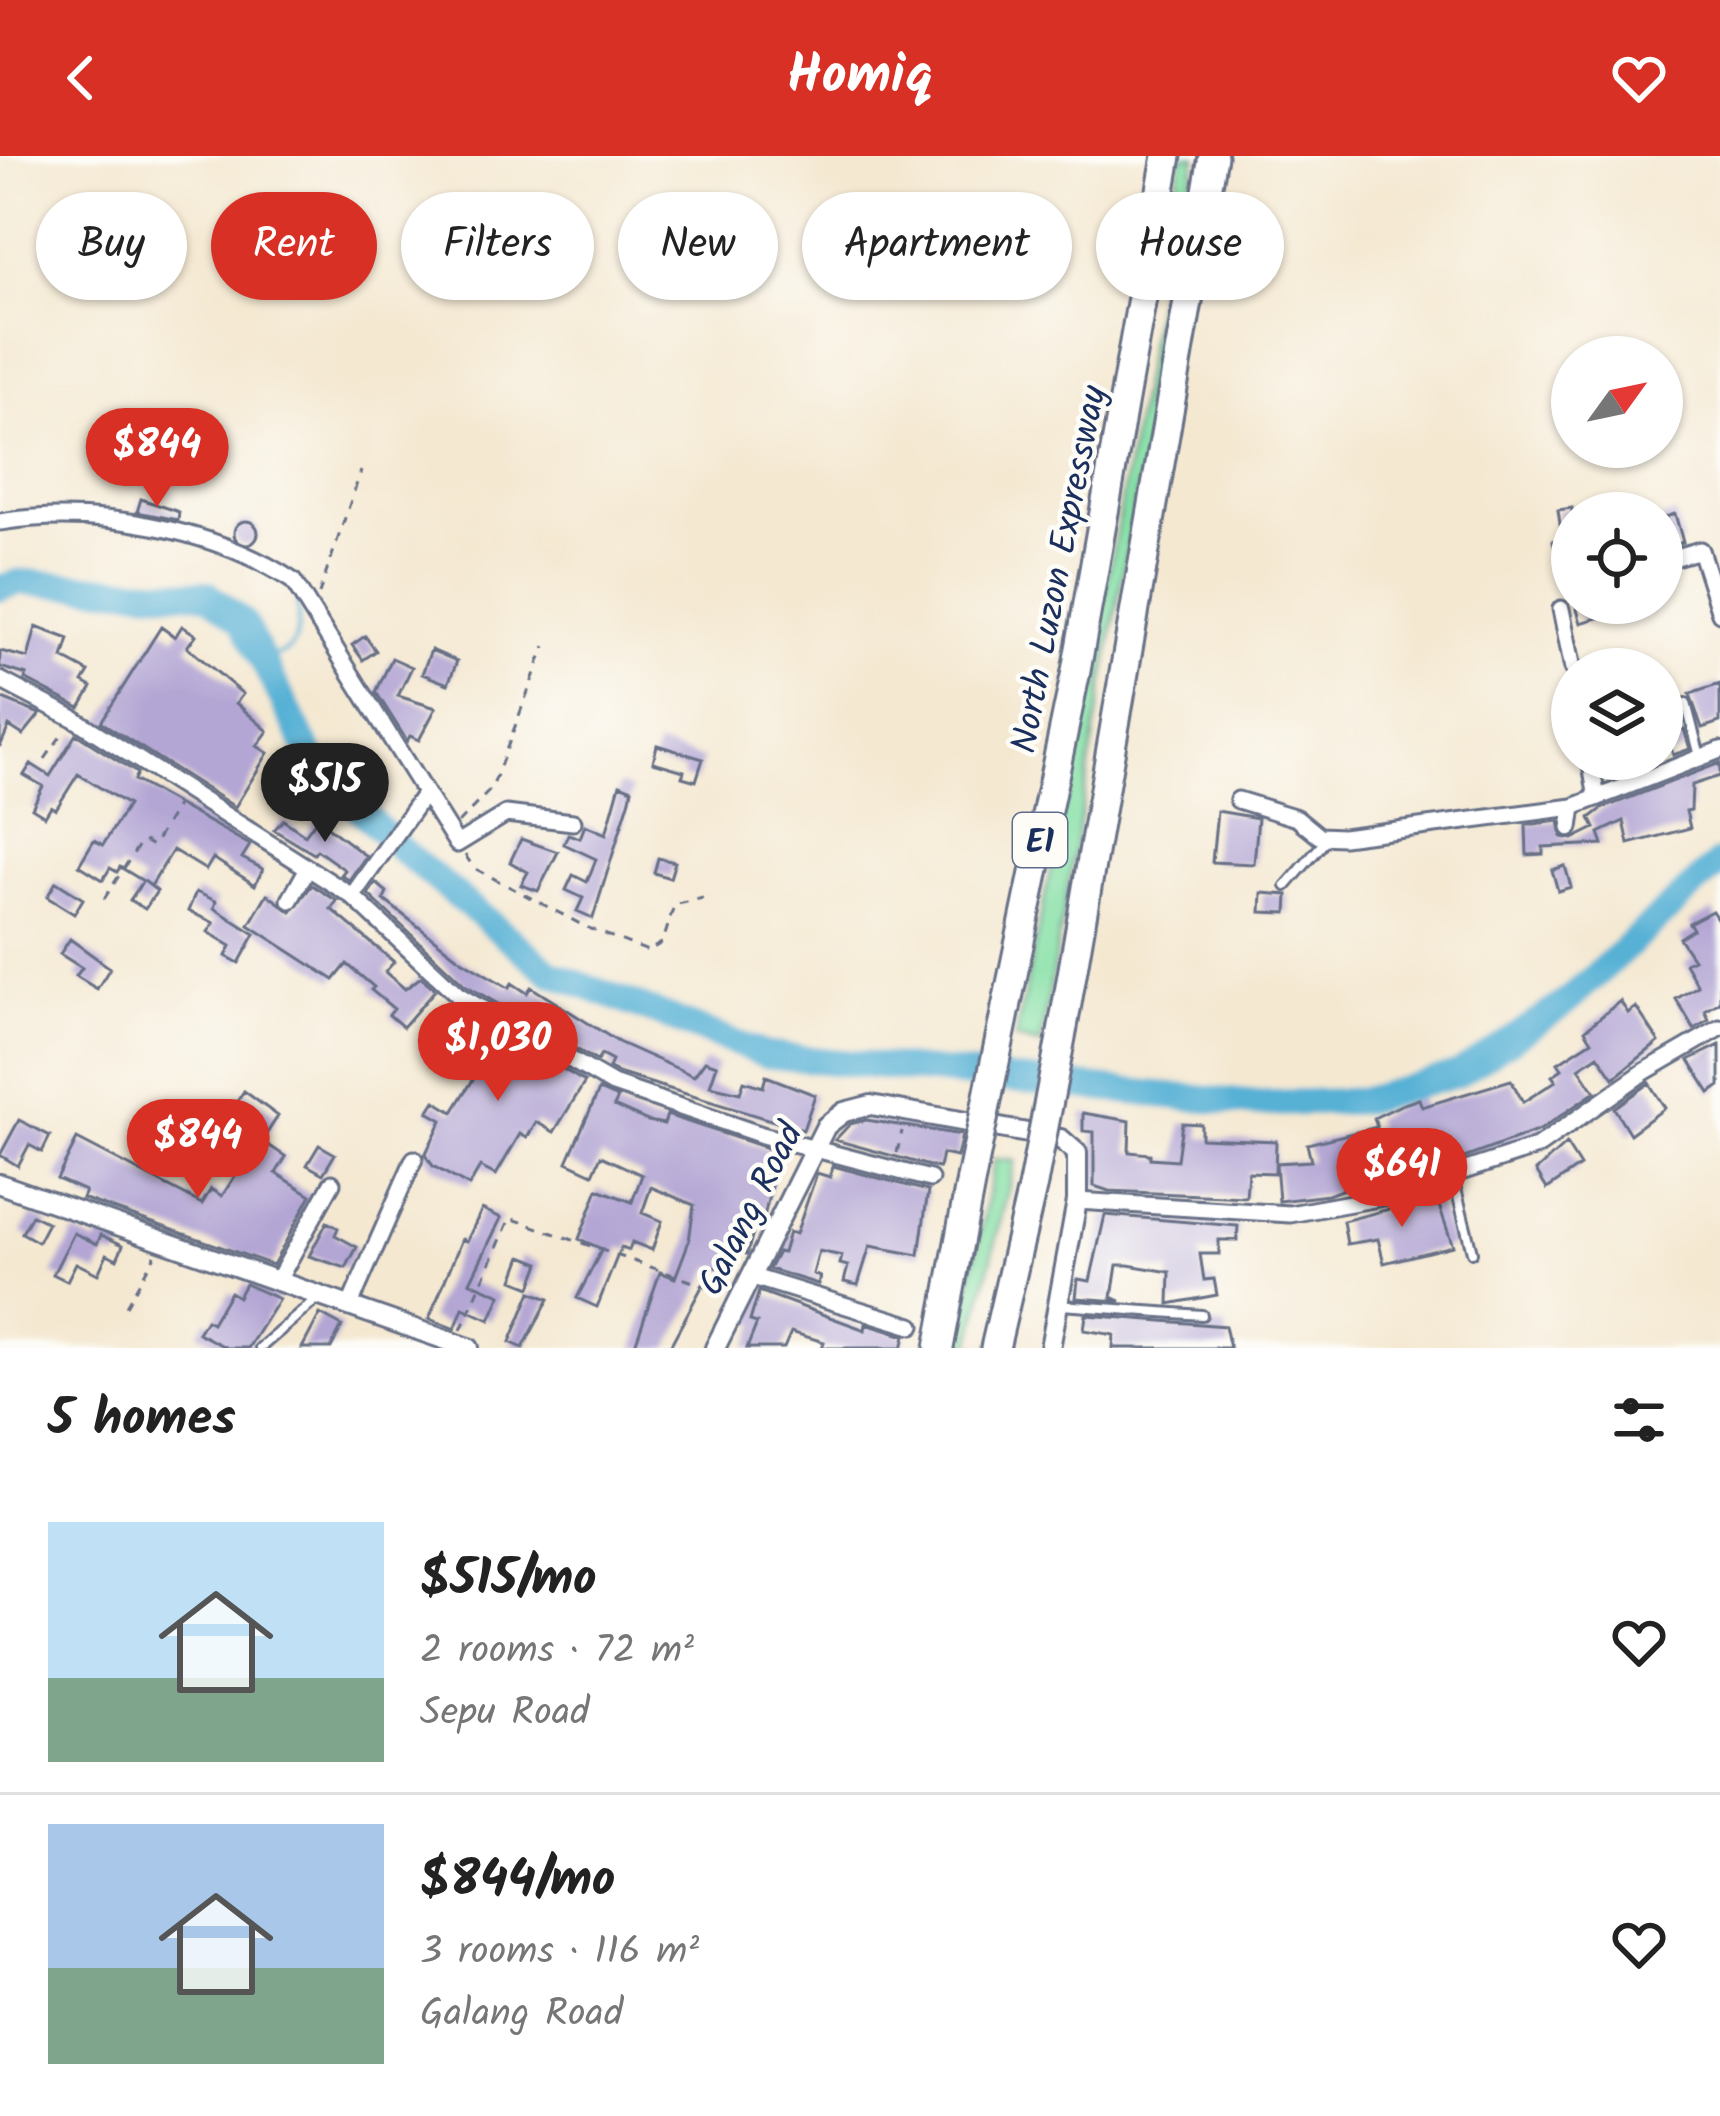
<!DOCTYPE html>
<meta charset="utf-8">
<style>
body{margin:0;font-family:Kalam,sans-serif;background:#f6f6f6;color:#222;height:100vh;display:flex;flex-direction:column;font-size:45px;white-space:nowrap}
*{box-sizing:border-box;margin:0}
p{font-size:39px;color:#767676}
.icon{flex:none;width:66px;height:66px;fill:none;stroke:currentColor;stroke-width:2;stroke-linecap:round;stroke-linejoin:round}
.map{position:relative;height:1192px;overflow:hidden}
.side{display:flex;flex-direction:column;background:#fff;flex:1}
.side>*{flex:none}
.banner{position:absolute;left:36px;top:36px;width:1650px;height:108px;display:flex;gap:24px}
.needle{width:78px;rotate:57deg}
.buttons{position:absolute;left:1551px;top:180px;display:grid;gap:24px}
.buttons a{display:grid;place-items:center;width:132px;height:132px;border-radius:50%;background:#fff;box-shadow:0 3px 9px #0004;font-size:60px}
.price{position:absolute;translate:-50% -102px;padding:0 27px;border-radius:42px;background:#d93025;color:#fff;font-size:39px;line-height:78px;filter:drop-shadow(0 3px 6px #0008)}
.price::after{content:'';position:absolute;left:50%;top:72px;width:36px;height:27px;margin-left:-18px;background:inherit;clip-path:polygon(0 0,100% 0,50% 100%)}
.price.active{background:#222;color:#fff}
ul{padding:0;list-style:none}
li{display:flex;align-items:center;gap:36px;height:300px;padding:0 48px}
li+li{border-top:3px solid #e0e0e0}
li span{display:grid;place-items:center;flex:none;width:336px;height:240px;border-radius:0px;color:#555}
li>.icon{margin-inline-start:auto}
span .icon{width:144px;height:144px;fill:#fffc;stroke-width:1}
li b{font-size:51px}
h2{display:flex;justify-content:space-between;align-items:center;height:144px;padding:0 48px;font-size:51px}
.pill{padding:0 42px;border-radius:54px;background:#fff;box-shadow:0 3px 9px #0004;font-size:42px;line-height:108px}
.pill.active{background:#d93025;color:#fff}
header{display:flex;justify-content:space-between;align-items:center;height:156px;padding:0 48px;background:#d93025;color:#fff;font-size:54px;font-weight:600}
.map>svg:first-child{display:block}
.green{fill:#86e0a6;stroke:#508882;stroke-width:3}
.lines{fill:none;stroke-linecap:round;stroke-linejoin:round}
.stream{stroke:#57b1d5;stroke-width:4.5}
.river{stroke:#57b1d5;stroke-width:27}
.building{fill:#b3a6d4}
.service-casing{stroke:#677086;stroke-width:14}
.minor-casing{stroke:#677086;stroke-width:21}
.tertiary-casing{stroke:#677086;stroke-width:24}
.motorway-casing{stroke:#677086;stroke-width:33}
.path{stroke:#677086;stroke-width:3;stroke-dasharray:9 9;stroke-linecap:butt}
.service{stroke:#fff;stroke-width:8}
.minor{stroke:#fff;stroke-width:15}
.tertiary{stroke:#fff;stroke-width:18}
.motorway{stroke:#fff;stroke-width:27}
.motorway-bridge-casing{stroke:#677086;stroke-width:33;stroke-linecap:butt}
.motorway-bridge{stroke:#fff;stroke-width:27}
.labels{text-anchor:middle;stroke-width:9;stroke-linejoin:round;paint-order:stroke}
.shield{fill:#fdfcf7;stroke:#5f6c8c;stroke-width:3}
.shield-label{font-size:33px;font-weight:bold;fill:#1b2f5e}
.street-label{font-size:36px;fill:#1b2f5e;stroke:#fdfcf7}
</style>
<header><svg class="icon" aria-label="back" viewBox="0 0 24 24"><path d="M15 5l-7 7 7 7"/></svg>Homiq<svg class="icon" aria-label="heart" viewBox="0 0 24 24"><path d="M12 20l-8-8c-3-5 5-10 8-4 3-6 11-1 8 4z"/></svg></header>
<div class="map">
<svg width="1720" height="1192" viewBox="0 0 1720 1192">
<rect width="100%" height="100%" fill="#fdfcf7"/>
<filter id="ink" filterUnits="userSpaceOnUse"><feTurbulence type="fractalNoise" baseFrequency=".00833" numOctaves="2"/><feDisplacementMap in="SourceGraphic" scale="24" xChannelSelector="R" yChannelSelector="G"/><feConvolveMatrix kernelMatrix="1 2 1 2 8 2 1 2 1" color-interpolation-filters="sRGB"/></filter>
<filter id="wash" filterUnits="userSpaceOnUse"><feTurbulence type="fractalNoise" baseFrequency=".004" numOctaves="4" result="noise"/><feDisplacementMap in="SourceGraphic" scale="48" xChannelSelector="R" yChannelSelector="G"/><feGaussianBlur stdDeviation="2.7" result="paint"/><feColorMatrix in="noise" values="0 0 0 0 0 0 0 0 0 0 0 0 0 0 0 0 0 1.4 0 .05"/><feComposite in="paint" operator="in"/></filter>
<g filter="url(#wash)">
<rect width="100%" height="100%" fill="#f4e8d1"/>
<path class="green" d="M1182,0H1196L1040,889L1015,883L1090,524Z
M995,1003L1015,1005L970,1192H957Z"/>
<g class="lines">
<path class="stream" d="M261,500C301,503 300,472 297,441"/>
<path class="river" d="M0,432L19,426L208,438L243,466L318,613L401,694L551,817L766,899L1254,948L1361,945L1458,918L1564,848L1720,706"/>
</g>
<g id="blocks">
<path class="building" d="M141,343L179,356L178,364L137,356Z
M1572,352V402L1565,403L1557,401L1553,385L1562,382L1558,354Z
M1675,358L1683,386L1662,393V362Z
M234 377a12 12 0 1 1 24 0a12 12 0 1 1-24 0Z
M1575,447H1601L1605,460L1581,467Z
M182,470L196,479L187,491L243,538L236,547L268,575L257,590L268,597L235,651L101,566L161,471L175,481Z
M36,471L69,483L63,502L89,516L83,526L92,531L80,552L25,523L27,519L0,511V495L28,502Z
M365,480L376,495L363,504L352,489Z
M431,494L457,505L448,528L422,518Z
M392,502L412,511L398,540L436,552L419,584L410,580L407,585L376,536Z
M1720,528V566L1702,572L1690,538Z
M0,542L40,558L23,579L9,570L0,591Z
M1684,573L1690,593L1673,599L1667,578Z
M76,578L137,617L134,624L250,689L242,702L263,713L255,729L213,702L206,714L173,694L151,730L144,725L157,735L145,753L130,744L143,725L120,711L117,716L110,712L103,724L79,709L94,684L103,689L128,649L78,618L56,653L51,650L45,660L32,652L43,630L24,619L31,608L50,620Z
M657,589L703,603L696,625L682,621L684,615L653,606Z
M1602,603H1655V606L1605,620Z
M1720,607V620L1692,629L1691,654L1686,655L1690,672L1629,688L1624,665L1599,677L1603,688L1543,691V698L1527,699L1526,669L1559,665L1562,681L1573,683L1595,672L1590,662L1603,652Z
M620,628L632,633L630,643L593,762L577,755L583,742L566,734L573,719L587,726L596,703L564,688L568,678L580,682L585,669L606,678Z
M1217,655L1258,662L1254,708L1212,706Z
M317,663L366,700L349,724L341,719L345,714L317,694L314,698L274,674L283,664L305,679Z
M521,683L558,696L538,735L521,729L528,716L510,706Z
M658,702L675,706L670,722L654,717Z
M1565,710L1571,731L1558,735L1552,714Z
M56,726L83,743L74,758L47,741Z
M376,727L387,736L384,744L460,803L509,832L512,827L527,837L531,831L618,886L694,920L705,905L717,909L710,930L740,937L744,925L763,931L766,920L815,939L803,974L618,917L609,912L612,905L601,899L597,905L465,829L368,738Z
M312,729L337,745L331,753L394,806L385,816L405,833L421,821L435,834L403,871L389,859L394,853L371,834L374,831L347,808L334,824L249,769L267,738L291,756Z
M196,736L216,745L214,752L255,778L239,807L226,800L231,790L208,776L214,767L188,755Z
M1262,737L1288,739L1287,757L1261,756Z
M1712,755L1720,767V846L1705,855L1709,864L1694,873L1676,843L1698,830L1685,807L1693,803L1679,782L1693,773L1689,767Z
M70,783L110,812L97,833L76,820L82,812L60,798Z
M1620,845L1628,857L1636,851L1659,886L1614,922L1598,899L1579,912L1595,936L1540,974L1456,1005L1455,1000L1402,1017L1400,1012L1328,1039L1279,1045L1276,1007L1311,1005L1307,988L1377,971L1374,962L1401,949L1419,943L1422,951L1511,924L1523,946L1556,925L1552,920L1562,913L1558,907L1592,885L1585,874Z
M478,864L585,926L554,976L536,966L527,982L520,978L496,1019L480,1011L469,1030L433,1010L425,999L442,964L428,956L435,945L453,956L476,919L455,907Z
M1720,889V930L1710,937L1689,904Z
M1649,927L1665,952L1630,978L1614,952Z
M599,934L618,942L614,950L648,965L664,968L667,959L779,996L764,1061L758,1059L747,1098L738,1095L730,1116L713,1110L669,1192H634L660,1116L675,1122L689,1085L694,1049L651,1031L642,1057L662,1065L652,1094L632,1086L629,1094L621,1091L597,1151L577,1142L602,1093L579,1083L598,1033L632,1046L642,1019L601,1000L593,1018L567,1006Z
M244,935L278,960L265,980L232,954Z
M1083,957L1130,965L1129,996L1150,998V1002L1177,1004L1182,967L1201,968V982L1276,985L1275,1017L1248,1016L1246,1041L1109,1035L1094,1030V976L1083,975Z
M19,964L50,980L42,996L29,989L18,1010L0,999Z
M866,964L962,979L957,1001L942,998L939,1012L933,1011L835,984L850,968Z
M77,983L202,1048L211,1033L222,1040L246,1003L256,1004L267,988L286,1001L276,1017L311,1039L273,1109L82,1042L85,1035L57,1023Z
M1566,988L1580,1010L1547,1033L1536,1015Z
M319,989L335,998L323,1018L307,1009Z
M833,1010L928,1035L919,1099L870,1090L858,1129L844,1126L848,1110L840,1108L842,1100L819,1095L813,1118L820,1121L818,1128L769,1113L778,1096L783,1097L789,1076L796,1078L817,1017L830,1021Z
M1436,1041L1453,1090L1384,1107L1378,1083L1347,1088L1343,1065Z
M482,1053L501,1062L470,1126L501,1139L490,1164L463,1152L455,1173L429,1163L462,1083L467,1085Z
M32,1059L48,1067L38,1086L22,1077Z
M1105,1059L1238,1070L1237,1084H1219V1098H1200L1204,1124L1214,1123L1217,1139L1169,1148L1170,1116L1128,1109H1117L1112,1141L1121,1145L1076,1142L1078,1123L1090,1125Z
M327,1066L338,1072L335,1079L357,1091L346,1112L309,1100Z
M74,1077L97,1088L101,1079L123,1089L117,1103L107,1098L98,1118L76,1107L67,1125L53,1118Z
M522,1100L540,1107L531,1131L513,1124Z
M245,1128L279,1143L248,1192H227L198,1177L206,1164L212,1167L230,1136L238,1141Z
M759,1135L865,1174L866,1168L905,1180L902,1192H822L824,1186L791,1176L784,1192H747L757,1167L750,1165Z
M531,1136L549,1143L523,1192L510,1186Z
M320,1158L342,1170L331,1192H302Z
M1086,1159L1225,1170L1230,1192H1113L1114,1179L1084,1174Z"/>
</g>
</g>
<g filter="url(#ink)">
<use href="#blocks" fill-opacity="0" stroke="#677086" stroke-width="3"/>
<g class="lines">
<defs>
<path id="service" d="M1662,553L1686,547L1700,600
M1286,730L1327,683
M1453,1021L1472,1096
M1061,1149L1202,1159
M260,1192L317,1143"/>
<path id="minor" d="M0,366C95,351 213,372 293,425L457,688L506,658L573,666
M1662,405L1700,394L1720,457
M1561,453L1573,513
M0,524L73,562L352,740L458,839L613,928L762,979L930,1023
M1590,603L1597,642
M1238,644L1297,662L1319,680L1343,681L1573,651L1720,594
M1570,672L1573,651
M352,740L425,637
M290,744L308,712
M1077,1045L1290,1058L1384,1041L1537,991L1644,916L1720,872
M753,1121L912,1170
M277,1126L332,1027
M349,1151L414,1003"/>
<path id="tertiary" d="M0,1028L469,1192
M715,1192L826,970L844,956L871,949L1061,983L1077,997V1045L1050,1192"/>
<path id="motorway" d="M1006,852L1076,515L1167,0
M1063,871L1213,0
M939,1192L971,1023
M995,1192L1033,1028"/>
</defs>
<use href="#service" class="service-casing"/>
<use href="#minor" class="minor-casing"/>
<use href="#tertiary" class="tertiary-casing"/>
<use href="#motorway" class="motorway-casing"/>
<path class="path" d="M319,438L361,315
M45,603L65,574
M458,667L492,632L545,490
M465,699L474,712L586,771L648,795L663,786L674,749L703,742
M104,743L142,684L153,690L177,650
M511,915L523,896
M897,997L902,975
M126,1150L155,1099
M461,1174L510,1062L725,1137"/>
<use href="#service" class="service"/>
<use href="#minor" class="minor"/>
<use href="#tertiary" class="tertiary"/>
<use href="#motorway" class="motorway"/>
<defs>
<path id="motorway-bridge" d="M971,1023L1006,852
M1033,1028L1063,871"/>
</defs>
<use href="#motorway-bridge" class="motorway-bridge-casing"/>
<use href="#motorway-bridge" class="motorway-bridge"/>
</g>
</g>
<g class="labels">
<rect class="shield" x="1013" y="657" width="54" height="54" rx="9"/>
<g class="shield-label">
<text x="1040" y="696">E1</text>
</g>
<g class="street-label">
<text transform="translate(1057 413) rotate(-79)" y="13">North Luzon Expressway</text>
<text transform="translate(749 1052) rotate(-63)" y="13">Galang Road</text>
</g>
</g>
</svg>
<div class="buttons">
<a><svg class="needle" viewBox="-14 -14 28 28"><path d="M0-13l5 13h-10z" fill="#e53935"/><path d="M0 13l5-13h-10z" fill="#767676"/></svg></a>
<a><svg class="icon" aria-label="locate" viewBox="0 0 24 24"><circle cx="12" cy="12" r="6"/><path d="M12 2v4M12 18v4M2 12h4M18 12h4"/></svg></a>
<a><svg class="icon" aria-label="layers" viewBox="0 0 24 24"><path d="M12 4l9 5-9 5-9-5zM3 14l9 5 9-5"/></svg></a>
</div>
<b class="price" style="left:157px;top:354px">$844</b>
<b class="price active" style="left:325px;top:689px">$515</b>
<b class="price" style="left:498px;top:948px">$1,030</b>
<b class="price" style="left:198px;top:1045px">$844</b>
<b class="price" style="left:1402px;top:1074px">$641</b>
<div class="banner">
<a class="pill">Buy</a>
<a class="pill active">Rent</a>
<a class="pill">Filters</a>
<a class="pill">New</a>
<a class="pill">Apartment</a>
<a class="pill">House</a>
</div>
</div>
<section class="side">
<h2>5 homes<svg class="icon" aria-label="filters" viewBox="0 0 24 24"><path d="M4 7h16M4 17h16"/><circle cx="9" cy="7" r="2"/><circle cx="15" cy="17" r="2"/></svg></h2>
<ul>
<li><span style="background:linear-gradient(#bfe0f5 65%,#7fa58c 0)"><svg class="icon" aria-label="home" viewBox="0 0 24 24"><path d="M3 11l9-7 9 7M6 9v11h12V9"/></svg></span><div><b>$515/mo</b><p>2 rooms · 72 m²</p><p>Sepu Road</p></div><svg class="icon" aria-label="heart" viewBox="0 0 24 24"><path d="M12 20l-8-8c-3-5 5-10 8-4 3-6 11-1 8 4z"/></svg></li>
<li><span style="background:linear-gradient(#a9c7e8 60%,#7fa58c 0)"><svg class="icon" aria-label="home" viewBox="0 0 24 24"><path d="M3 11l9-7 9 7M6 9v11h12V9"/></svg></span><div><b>$844/mo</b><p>3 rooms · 116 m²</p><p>Galang Road</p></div><svg class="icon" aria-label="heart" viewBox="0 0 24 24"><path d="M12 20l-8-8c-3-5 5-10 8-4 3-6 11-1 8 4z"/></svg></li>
</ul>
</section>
